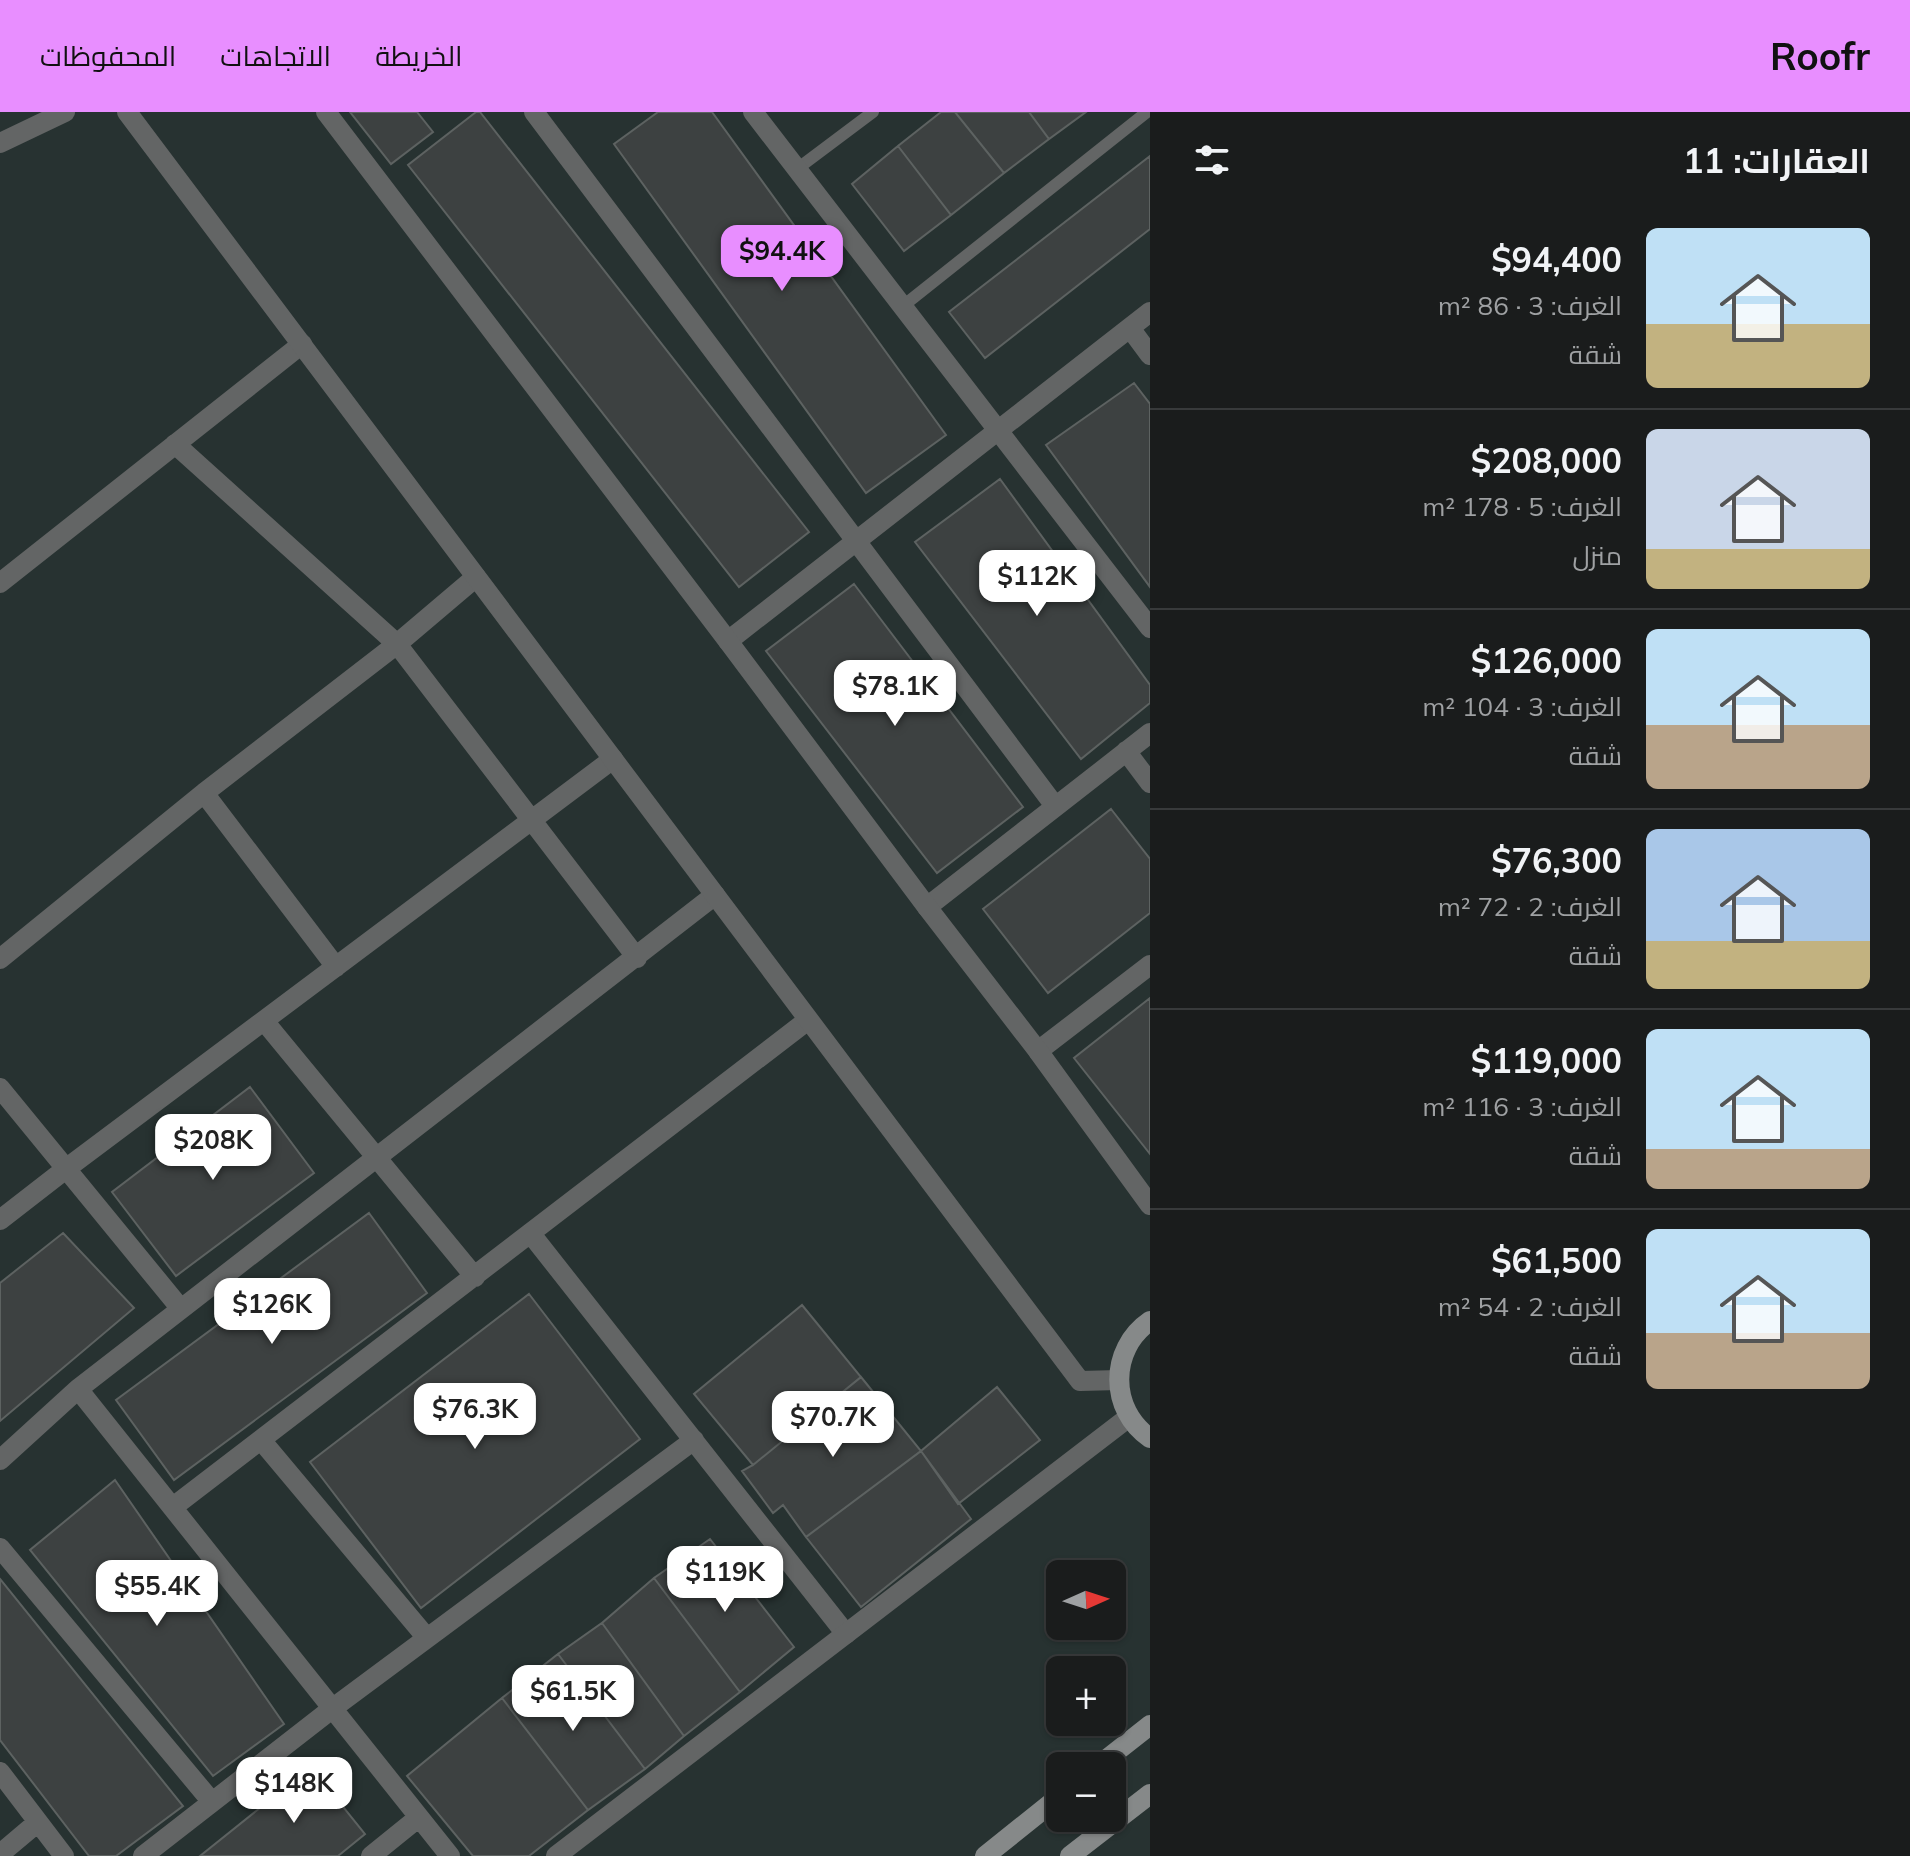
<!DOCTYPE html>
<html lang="ar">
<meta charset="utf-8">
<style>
body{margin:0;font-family:Mulish,Cairo,sans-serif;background:#232525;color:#f1f3f6;direction:rtl;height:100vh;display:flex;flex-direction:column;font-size:30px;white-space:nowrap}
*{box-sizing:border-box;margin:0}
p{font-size:26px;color:#9fa1a3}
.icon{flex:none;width:44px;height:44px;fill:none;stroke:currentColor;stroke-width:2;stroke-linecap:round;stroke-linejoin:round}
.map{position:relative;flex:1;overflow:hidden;direction:ltr}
.panel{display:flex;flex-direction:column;background:#1a1c1c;width:760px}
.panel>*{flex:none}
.needle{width:52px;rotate:87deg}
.buttons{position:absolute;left:1046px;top:1448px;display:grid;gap:16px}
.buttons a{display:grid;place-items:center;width:80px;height:80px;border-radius:12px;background:#1a1c1c;box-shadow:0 2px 6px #0004,0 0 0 2px #383a3b;font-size:40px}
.price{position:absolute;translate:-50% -68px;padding:0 18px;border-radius:16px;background:#fff;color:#222;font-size:26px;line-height:52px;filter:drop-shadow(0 2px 4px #0008)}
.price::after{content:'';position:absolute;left:50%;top:48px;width:24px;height:18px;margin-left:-12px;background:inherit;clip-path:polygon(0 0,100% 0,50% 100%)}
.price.on{background:#e88eff;color:#111}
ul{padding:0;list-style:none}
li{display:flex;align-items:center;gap:24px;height:200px;padding:0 40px}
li+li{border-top:2px solid #383a3b}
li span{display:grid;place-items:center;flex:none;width:224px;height:160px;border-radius:12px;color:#555}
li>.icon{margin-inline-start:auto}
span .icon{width:96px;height:96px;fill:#fffc;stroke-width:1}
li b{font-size:34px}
h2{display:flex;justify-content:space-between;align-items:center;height:96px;padding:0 40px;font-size:34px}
header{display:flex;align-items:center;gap:48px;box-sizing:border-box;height:112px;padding:0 40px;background:#e88eff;color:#111}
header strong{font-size:38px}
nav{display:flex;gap:44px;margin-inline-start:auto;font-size:28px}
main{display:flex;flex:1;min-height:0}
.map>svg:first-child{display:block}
.built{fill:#273231;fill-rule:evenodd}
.building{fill:#3d4141;stroke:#5d6261;stroke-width:2}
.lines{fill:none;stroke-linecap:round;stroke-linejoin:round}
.service{stroke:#636565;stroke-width:12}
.minor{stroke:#636565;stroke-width:20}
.tertiary{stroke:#636565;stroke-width:20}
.secondary{stroke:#868989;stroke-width:20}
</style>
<header>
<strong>Roofr</strong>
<nav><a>الخريطة</a><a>الاتجاهات</a><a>المحفوظات</a></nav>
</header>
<main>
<section class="panel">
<h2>العقارات: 11<svg class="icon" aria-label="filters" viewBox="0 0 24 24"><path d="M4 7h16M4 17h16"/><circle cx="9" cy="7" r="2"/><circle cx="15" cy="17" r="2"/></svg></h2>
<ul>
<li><span style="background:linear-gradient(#bfe0f5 60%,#c2b280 0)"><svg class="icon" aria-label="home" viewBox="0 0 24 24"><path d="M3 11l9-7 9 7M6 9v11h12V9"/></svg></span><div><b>$94,400</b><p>الغرف: 3 · 86 m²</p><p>شقة</p></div></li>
<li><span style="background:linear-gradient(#c9d6e8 75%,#c2b280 0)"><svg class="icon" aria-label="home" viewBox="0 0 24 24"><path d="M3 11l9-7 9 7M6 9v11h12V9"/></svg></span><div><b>$208,000</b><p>الغرف: 5 · 178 m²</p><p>منزل</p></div></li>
<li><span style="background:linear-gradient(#bfe0f5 60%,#b9a48a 0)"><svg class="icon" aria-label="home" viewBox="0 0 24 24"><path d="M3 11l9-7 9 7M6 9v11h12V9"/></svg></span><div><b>$126,000</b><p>الغرف: 3 · 104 m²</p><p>شقة</p></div></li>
<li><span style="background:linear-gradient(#a9c7e8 70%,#c2b280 0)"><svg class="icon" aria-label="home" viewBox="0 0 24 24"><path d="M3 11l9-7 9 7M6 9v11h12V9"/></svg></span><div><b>$76,300</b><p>الغرف: 2 · 72 m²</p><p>شقة</p></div></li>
<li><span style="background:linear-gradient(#bfe0f5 75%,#b9a48a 0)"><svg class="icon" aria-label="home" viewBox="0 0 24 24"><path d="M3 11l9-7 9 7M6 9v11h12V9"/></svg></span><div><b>$119,000</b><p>الغرف: 3 · 116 m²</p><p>شقة</p></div></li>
<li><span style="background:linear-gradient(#bfe0f5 65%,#b9a48a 0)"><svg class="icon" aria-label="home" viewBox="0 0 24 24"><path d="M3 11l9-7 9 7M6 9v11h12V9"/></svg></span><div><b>$61,500</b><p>الغرف: 2 · 54 m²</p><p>شقة</p></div></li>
</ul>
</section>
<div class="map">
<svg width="1150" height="1744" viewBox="0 0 1150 1744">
<rect width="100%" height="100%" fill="#222626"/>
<path class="built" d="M0,0H1150V1744H0ZM1060,1462H1112V1514H1060ZM1060,1558H1112V1610H1060ZM1060,1654H1112V1706H1060Z"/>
<path class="building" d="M350,0H417L433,20L391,52Z
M476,0H480L809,420L739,475L408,53Z
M658,0H712L946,323L866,381L614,32Z
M941,0H955L1004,61L951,103L898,34Z
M955,0H1029L1049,27L1004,61Z
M1029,0H1086L1049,27Z
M898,34L951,103L904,139L852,72Z
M1150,44V117L985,246L949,200Z
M1134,271L1150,292V475L1046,333Z
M1000,367L1150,573V591L1081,647L915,430Z
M854,472L1023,695L937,761L766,539Z
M1111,697L1150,747V801L1048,881L983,797Z
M1150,886V1042L1074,946Z
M250,975L314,1061L176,1164L112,1080Z
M369,1101L427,1181L174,1368L116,1288Z
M63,1121L134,1196L0,1309V1171Z
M529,1182L640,1327L421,1496L310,1350Z
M802,1193L861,1265L753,1353L694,1282Z
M861,1265L921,1339L806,1425L783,1393L773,1401L742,1359L753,1353Z
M997,1275L1040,1328L958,1392L921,1339Z
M921,1339L971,1407L861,1495L806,1425Z
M115,1368L284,1612L213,1664L30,1438Z
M710,1427L794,1535L740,1580L654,1466Z
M654,1466L740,1580L684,1624L602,1511Z
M0,1467L183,1694L116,1744H89L0,1628Z
M602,1511L684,1624L645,1657L558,1542Z
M558,1542L645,1657L588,1698L502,1586Z
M502,1586L588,1698L529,1744H473L407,1664Z
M311,1655L365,1722L338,1744H200Z"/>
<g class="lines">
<path class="service" d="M797,57L873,0
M903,194L1147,0"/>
<path class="minor" d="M534,0L1055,694
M753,0L1150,516
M1130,216L1150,243
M175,332L397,532L637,846
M0,471L302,232
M728,529L1150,200
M1126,639L1150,671
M204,681L336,855
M927,795L1150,621
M0,847L204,681L397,532L476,465
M264,909L475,1165
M1038,939L1150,853
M0,976L181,1197
M0,1108L67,1056L613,647
M531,1122L846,1522
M78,1277L450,1744
M261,1328L427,1526
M0,1348L78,1277L715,783
M173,1395L808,908
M0,1436L212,1690
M0,1660L64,1744
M0,1742L38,1710
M143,1744L333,1596L694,1328
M371,1744L418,1706"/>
<path class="tertiary" d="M127,0L1080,1269L1119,1268
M326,0L728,529L927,795L1038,939L1150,1093
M0,31L65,0
M556,1744L1129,1305"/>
<path class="secondary" d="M1150,1209C1109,1237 1109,1298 1150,1326
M1098,1654L1150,1613
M985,1744L1060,1684
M1070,1744L1150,1682"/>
</g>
</svg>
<div class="buttons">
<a><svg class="needle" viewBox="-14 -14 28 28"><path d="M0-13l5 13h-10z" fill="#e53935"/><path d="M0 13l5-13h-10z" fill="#9fa1a3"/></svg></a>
<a>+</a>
<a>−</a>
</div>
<b class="price on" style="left:782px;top:181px">$94.4K</b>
<b class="price" style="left:1037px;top:506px">$112K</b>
<b class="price" style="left:895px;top:616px">$78.1K</b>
<b class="price" style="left:213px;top:1070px">$208K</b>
<b class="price" style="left:272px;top:1234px">$126K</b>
<b class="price" style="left:475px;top:1339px">$76.3K</b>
<b class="price" style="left:833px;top:1347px">$70.7K</b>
<b class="price" style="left:725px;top:1502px">$119K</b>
<b class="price" style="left:157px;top:1516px">$55.4K</b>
<b class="price" style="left:573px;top:1621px">$61.5K</b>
<b class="price" style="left:294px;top:1713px">$148K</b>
</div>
</main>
